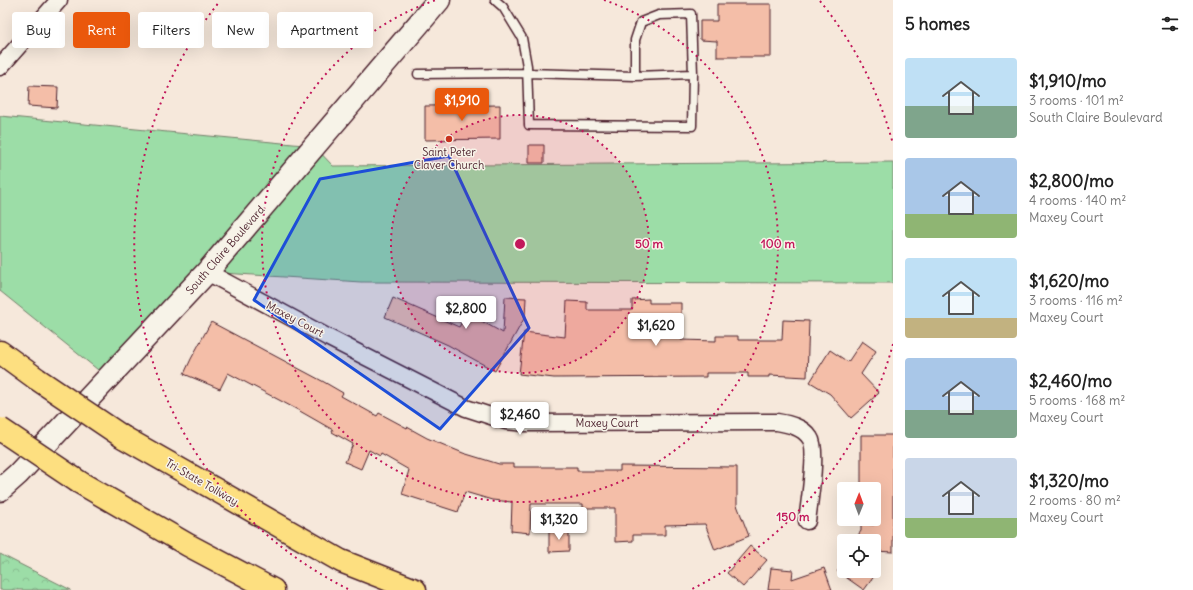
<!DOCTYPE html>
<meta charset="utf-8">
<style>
body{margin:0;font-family:Delius,sans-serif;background:#f6f6f6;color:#222;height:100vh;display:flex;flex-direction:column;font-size:15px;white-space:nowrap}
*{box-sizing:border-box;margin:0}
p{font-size:13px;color:#767676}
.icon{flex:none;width:22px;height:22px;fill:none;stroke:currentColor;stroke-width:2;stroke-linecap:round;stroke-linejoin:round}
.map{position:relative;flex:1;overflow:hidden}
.panel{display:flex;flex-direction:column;background:#fff;width:300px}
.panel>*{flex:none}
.banner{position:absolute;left:12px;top:12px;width:380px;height:36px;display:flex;gap:8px}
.needle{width:26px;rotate:1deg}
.tools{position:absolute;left:837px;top:482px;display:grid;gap:8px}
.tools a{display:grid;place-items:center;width:44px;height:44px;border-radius:4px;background:#fff;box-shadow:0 4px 16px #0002;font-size:20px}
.price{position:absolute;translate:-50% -34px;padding:0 9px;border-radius:4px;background:#fff;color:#222;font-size:13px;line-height:26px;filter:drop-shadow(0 1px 2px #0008)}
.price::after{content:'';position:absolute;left:50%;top:24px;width:12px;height:9px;margin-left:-6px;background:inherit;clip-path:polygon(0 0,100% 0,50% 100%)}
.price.selected{background:#ea580c;color:#fff}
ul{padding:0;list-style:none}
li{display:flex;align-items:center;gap:12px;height:100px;padding:0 12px}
li span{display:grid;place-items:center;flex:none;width:112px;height:80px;border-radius:4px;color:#555}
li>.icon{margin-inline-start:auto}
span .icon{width:48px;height:48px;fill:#fffc;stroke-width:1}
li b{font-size:17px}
h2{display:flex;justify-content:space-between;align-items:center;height:48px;padding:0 12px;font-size:17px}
.chip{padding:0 14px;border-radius:4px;background:#fff;box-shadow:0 4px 16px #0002;font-size:14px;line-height:36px}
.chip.selected{background:#ea580c;color:#fff}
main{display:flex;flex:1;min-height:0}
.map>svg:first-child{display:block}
.green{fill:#9cdda7;stroke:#737e69}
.forest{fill:url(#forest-crowns);stroke:#737e69}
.building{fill:#f4bea8;stroke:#4a1f2b}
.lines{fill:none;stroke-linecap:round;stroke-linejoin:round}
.lane-casing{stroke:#4a1f2b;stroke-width:11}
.street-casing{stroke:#4a1f2b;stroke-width:19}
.secondary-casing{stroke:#4a1f2b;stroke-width:25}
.highway-casing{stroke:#4a1f2b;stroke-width:25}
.lane{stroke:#f7f3e8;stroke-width:8}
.street{stroke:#f7f3e8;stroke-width:16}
.secondary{stroke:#f7f3e8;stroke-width:22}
.highway{stroke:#fddf80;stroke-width:22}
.highway-bridge-casing{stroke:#4a1f2b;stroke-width:25;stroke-linecap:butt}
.highway-bridge{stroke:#fddf80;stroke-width:22}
.marked{fill:#1d4ed8;fill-opacity:0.2;stroke:#1d4ed8;stroke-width:3;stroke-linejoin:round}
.ring{fill:none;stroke:#c2185b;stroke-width:2;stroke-dasharray:2 4}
.poi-dot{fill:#c8321e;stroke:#f7f3e8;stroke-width:1.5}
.labels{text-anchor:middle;stroke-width:3;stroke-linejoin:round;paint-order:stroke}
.poi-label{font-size:11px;fill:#4a1f2b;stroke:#f7f3e8}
.street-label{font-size:11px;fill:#4a1f2b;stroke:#f7f3e8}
.centre{fill:#c2185b;stroke:#f7f3e8;stroke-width:2}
.ring-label{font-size:12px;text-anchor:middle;font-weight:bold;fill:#c2185b;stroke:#f7f3e8;stroke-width:3;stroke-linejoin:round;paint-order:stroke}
</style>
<main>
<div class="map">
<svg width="893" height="590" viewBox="0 0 893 590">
<defs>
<pattern id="forest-crowns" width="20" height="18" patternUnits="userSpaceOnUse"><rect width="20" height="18" fill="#9cdda7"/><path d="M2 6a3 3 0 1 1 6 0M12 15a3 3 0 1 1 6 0" fill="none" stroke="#88bd90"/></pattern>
</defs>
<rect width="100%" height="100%" fill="#f6e8db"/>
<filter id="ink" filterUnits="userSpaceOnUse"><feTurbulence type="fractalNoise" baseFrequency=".025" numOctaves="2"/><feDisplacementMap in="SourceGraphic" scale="8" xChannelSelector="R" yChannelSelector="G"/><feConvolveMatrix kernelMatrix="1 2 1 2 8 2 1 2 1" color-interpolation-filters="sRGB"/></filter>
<g filter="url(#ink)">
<path class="green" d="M0,116L314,146L333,166L893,162V283L361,282L207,272L108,378L0,291Z"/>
<path class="forest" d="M0,554L71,590H0Z"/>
<path class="building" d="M717,4H771V57H717V41L700,40V21H717Z
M29,86L58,87L57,108L28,106Z
M500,105V139L425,140V106Z
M529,145H544V163H529Z
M505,297L526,298L525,317L495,371L448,345L385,317L393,298L459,327L467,313L503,333Z
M649,299V303H681V340L716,341V336H738V340H782L783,320L809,321L807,377L769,375V377H748V373H706V377L554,378L519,374L524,332L565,337L567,301L587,302V310H632V300Z
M211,322L324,382L343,393L341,396L377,416L379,413L407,428V427L427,438L463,453L499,464H514V467H577V471H620V466L737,467V505L749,536L715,550L705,524L665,525V535H633V541L615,542V508H583V504H531L530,533L511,531L512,502L492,500L465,492L458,512L402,494L409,470L381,454L380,456L369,450L361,469L345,462L353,444L332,432L333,430L298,410L228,373L220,389L184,374L191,359Z
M862,341L876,351L861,374L879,393L851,418L830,394L810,382L830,350L848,362Z
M861,435H893V552L874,551V541H854L861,531V524L874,525V487H861Z
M549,531H569V551L549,552Z
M750,546L767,560L743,587L727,573Z
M771,568L793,570L792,579L824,568L832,590H768Z
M837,571H878L864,590Z"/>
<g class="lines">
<defs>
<path id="lane" d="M495,0L503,7L522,38L527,66L529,125L692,126L693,74L691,14L659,15L641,22L635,40V76
M418,74L527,73L635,76L693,74"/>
<path id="street" d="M0,67L59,0
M207,272L329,338L466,408L506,421L526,423L777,422C789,424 803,427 810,438C818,449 809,505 807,521"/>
<path id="secondary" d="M0,490L18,474L207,272L439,0"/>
<path id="highway" d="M0,352L37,379
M123,437L341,561L415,590
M79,482L188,545L273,590"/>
</defs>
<use href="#lane" class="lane-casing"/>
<use href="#street" class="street-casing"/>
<use href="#secondary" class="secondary-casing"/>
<use href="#highway" class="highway-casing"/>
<use href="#lane" class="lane"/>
<use href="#street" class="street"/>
<use href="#secondary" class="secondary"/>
<use href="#highway" class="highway"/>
<defs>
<path id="highway-bridge" d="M37,379L123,437
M0,429L79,482"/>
</defs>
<use href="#highway-bridge" class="highway-bridge-casing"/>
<use href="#highway-bridge" class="highway-bridge"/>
</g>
</g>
<path class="marked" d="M449,156L529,328L440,429L254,300L320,179Z"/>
<circle cx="520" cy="244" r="129" fill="#c2185b" fill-opacity=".12"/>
<g class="ring">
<circle cx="520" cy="244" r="129"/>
<path d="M604 0A258 258 0 1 1 436 0"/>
<path d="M893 344A386 386 0 0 1 692 589M348 589A386 386 0 0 1 220 1M820 1A386 386 0 0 1 893 144"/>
</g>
<circle class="poi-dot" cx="449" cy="139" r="4"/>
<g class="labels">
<g class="poi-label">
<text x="449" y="156">Saint Peter<tspan x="449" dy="13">Claver Church</tspan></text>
</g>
<g class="street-label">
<text transform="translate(225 250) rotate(-49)" y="4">South Claire Boulevard</text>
<text transform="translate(295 319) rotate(28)" y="4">Maxey Court</text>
<text x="607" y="427">Maxey Court</text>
<text transform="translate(202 482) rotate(30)" y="4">Tri-State Tollway</text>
</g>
</g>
<circle cx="520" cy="244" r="6" class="centre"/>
<g class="ring-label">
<text x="649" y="248">50 m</text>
<text x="778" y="248">100 m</text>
<text x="793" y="521">150 m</text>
</g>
</svg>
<div class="tools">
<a><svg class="needle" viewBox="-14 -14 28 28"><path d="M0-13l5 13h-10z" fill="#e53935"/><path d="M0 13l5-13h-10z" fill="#767676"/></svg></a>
<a><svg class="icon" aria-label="locate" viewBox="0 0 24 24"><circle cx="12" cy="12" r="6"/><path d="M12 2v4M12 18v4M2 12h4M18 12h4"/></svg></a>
</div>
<b class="price selected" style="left:462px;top:122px">$1,910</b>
<b class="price" style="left:466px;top:330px">$2,800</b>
<b class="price" style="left:656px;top:347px">$1,620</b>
<b class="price" style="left:520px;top:436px">$2,460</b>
<b class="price" style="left:559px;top:541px">$1,320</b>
<div class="banner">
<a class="chip">Buy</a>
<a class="chip selected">Rent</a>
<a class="chip">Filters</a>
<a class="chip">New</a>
<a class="chip">Apartment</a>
</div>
</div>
<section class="panel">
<h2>5 homes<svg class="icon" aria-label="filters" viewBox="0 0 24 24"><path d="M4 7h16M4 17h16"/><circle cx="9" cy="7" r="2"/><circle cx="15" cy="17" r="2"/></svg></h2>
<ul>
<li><span style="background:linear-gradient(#bfe0f5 60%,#7fa58c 0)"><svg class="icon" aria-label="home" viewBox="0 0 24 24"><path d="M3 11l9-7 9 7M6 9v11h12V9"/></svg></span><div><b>$1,910/mo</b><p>3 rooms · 101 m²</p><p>South Claire Boulevard</p></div></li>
<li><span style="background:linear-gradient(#a9c7e8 70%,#8fb573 0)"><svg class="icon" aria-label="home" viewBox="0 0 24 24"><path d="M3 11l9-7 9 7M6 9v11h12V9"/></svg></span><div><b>$2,800/mo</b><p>4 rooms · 140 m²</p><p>Maxey Court</p></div></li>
<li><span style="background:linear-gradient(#bfe0f5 75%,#c2b280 0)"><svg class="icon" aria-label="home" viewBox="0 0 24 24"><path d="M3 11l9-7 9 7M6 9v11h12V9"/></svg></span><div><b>$1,620/mo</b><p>3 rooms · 116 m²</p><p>Maxey Court</p></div></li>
<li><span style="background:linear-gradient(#a9c7e8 65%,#7fa58c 0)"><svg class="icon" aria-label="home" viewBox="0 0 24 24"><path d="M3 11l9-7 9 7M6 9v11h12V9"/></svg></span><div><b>$2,460/mo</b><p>5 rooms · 168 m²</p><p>Maxey Court</p></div></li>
<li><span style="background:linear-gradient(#c9d6e8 75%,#8fb573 0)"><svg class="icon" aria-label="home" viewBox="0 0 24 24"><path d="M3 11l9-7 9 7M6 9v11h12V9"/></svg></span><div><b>$1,320/mo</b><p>2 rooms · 80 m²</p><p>Maxey Court</p></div></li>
</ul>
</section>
</main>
